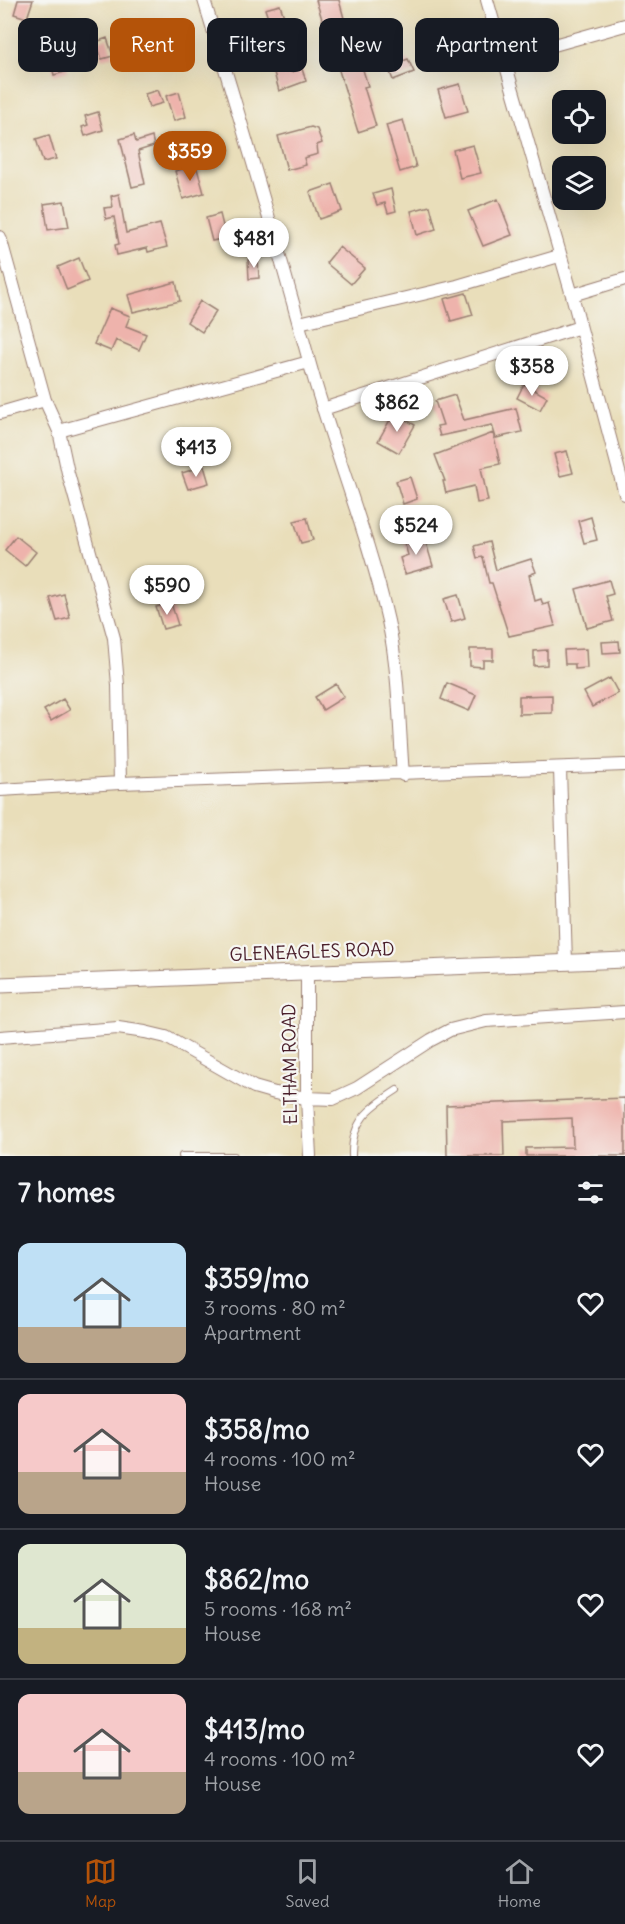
<!DOCTYPE html>
<meta charset="utf-8">
<style>
body{margin:0;font-family:Delius,sans-serif;background:#20242c;color:#f1f3f6;height:100vh;display:flex;flex-direction:column;font-size:22px;white-space:nowrap}
*{box-sizing:border-box;margin:0}
p{font-size:20px;color:#9ea1a6}
.icon{flex:none;width:33px;height:33px;fill:none;stroke:currentColor;stroke-width:2;stroke-linecap:round;stroke-linejoin:round}
.map{position:relative;height:1156px;overflow:hidden}
.sheet{display:flex;flex-direction:column;background:#171b24;flex:1}
.sheet>*{flex:none}
.guide{position:absolute;left:18px;top:18px;width:590px;height:54px;display:flex;gap:12px}
.tools{position:absolute;left:552px;top:90px;display:grid;gap:12px}
.tools a{display:grid;place-items:center;width:54px;height:54px;border-radius:12px;background:#171b24;box-shadow:0 6px 24px #0002;font-size:30px}
.price{position:absolute;translate:-50% -51px;padding:0 14px;border-radius:21px;background:#fff;color:#222;font-size:20px;line-height:39px;filter:drop-shadow(0 2px 3px #0008)}
.price::after{content:'';position:absolute;left:50%;top:36px;width:18px;height:14px;margin-left:-9px;background:inherit;clip-path:polygon(0 0,100% 0,50% 100%)}
.price.current{background:#b45309;color:#fff}
ul{padding:0;list-style:none}
li{display:flex;align-items:center;gap:18px;height:150px;padding:0 18px}
li+li{border-top:2px solid #363941}
li span{display:grid;place-items:center;flex:none;width:168px;height:120px;border-radius:12px;color:#555}
li>.icon{margin-inline-start:auto}
span .icon{width:72px;height:72px;fill:#fffc;stroke-width:1}
li b{font-size:26px}
h2{display:flex;justify-content:space-between;align-items:center;height:72px;padding:0 18px;font-size:26px}
.chip{padding:0 21px;border-radius:12px;background:#171b24;box-shadow:0 6px 24px #0002;font-size:21px;line-height:54px}
.chip.current{background:#b45309;color:#fff}
.tabs{display:flex;justify-content:space-around;align-items:center;height:84px;border-top:2px solid #363941;background:#171b24;font-size:16px;color:#9ea1a6}
.tabs a{display:grid;justify-items:center;gap:3px}
.tabs .current{color:#b45309}
.map>svg:first-child{display:block}
.building{fill:#eeb3ac}
.lines{fill:none;stroke-linecap:round;stroke-linejoin:round}
.service-casing{stroke:#9a7e72;stroke-width:8}
.minor-casing{stroke:#9a7e72;stroke-width:14}
.tertiary-casing{stroke:#9a7e72;stroke-width:17}
.service{stroke:#fff;stroke-width:6}
.minor{stroke:#fff;stroke-width:12}
.tertiary{stroke:#fff;stroke-width:15}
.labels{text-anchor:middle;stroke-width:4.5;stroke-linejoin:round;paint-order:stroke}
.street-label{font-size:18px;fill:#4a1f2b;stroke:#f6f6f2}
</style>
<div class="map">
<svg width="625" height="1156" viewBox="0 0 625 1156">
<rect width="100%" height="100%" fill="#f6f6f2"/>
<filter id="ink" filterUnits="userSpaceOnUse"><feTurbulence type="fractalNoise" baseFrequency=".0167" numOctaves="2"/><feDisplacementMap in="SourceGraphic" scale="12" xChannelSelector="R" yChannelSelector="G"/><feConvolveMatrix kernelMatrix="1 2 1 2 8 2 1 2 1" color-interpolation-filters="sRGB"/></filter>
<filter id="wash" filterUnits="userSpaceOnUse"><feTurbulence type="fractalNoise" baseFrequency=".008" numOctaves="4" result="noise"/><feDisplacementMap in="SourceGraphic" scale="24" xChannelSelector="R" yChannelSelector="G"/><feGaussianBlur stdDeviation="1.35" result="paint"/><feColorMatrix in="noise" values="0 0 0 0 0 0 0 0 0 0 0 0 0 0 0 0 0 1.4 0 .05"/><feComposite in="paint" operator="in"/></filter>
<g filter="url(#wash)">
<rect width="100%" height="100%" fill="#e9deba"/>
<g id="blocks">
<path class="building" d="M18,0H33L27,18L14,14Z
M316,0H339L348,33L339,36L337,28L326,32Z
M280,5L288,28L273,33L265,9Z
M439,24L448,50L435,54L426,28Z
M384,26L395,64L408,59L414,72L393,80L382,52L380,53L373,30Z
M107,38L113,56L102,59L96,42Z
M173,38L179,61L165,65L159,42Z
M63,54L68,71L54,75L50,58Z
M359,57L368,86L364,87L376,126L358,132L337,64Z
M288,61L291,72L302,69L306,81L279,91L272,65Z
M460,84L468,111L446,117L438,90Z
M158,90L163,103L149,107L145,94Z
M179,92L186,117L174,121L166,96Z
M98,112L103,130L85,136L82,127L88,125L85,116Z
M403,120L416,167L400,172L386,125Z
M311,127L317,129L322,143L317,145L318,154L304,158L306,165L287,170L278,136Z
M49,135L56,159L43,162L36,139Z
M134,135L136,142L152,137L154,146L138,151L145,184L132,187L120,139Z
M473,145L481,173L460,178L453,150Z
M196,165L204,193L183,199L175,171Z
M333,184L342,211L319,219L310,192Z
M391,189L396,211L388,213L385,203L377,205L373,194Z
M119,194L126,233L160,224L167,247L148,252L147,248L117,255L115,245L119,244L114,217L106,219L104,208L113,207L111,196Z
M498,199L512,235L483,246L468,211Z
M64,201L69,227L48,230L44,204Z
M430,206L436,229L417,235L411,211Z
M220,214L226,238L212,241L206,218Z
M339,247L365,268L351,284L326,263Z
M79,258L88,281L67,290L58,267Z
M258,259L259,278L249,279L248,260Z
M176,282L180,301L133,312L128,295Z
M466,293L473,315L451,321L444,299Z
M200,301L216,311L202,332L187,322Z
M110,308L130,316L126,326L146,334L139,350L116,340L111,351L94,344Z
M524,384L547,397L540,410L517,398Z
M455,395L464,420L516,408L522,432L496,438L492,425L440,436L437,426L443,425L435,401Z
M394,413L415,425L399,453L378,441Z
M493,433L500,464L481,468L488,501L477,503L474,486L446,493L443,481H445L435,455Z
M567,451L573,473L560,476L554,454Z
M204,466L209,483L188,489L182,473Z
M410,477L417,499L403,504L396,481Z
M591,517L597,540L584,543L578,521Z
M307,518L313,540L301,543L294,521Z
M16,536L36,552L25,566L5,550Z
M424,536L433,566L405,574L400,558L408,555L404,542Z
M489,542L496,570L531,559L536,572L529,575L535,601L541,599L543,605L549,603L555,626L509,636L492,583H489L483,557L477,558L474,546Z
M609,580L613,594L606,596L613,621L587,628L576,589Z
M64,594L70,618L57,621L50,598Z
M458,595L465,618L451,622L444,599Z
M171,603L178,625L163,629L156,607Z
M619,641L620,652L603,653L602,642Z
M470,649H493V660H483V667L470,666Z
M586,649L587,668L575,669V664H565L564,650Z
M547,650V665L534,666V651Z
M610,678L618,693L592,707L584,692Z
M447,683L476,695L469,711L441,699Z
M336,684L344,697L323,710L315,697Z
M552,695V713L519,714V696Z
M63,699L70,710L51,721L44,710Z
M625,1098V1156H526V1148L573,1147L572,1118L503,1121L504,1156H447L446,1105Z"/>
</g>
</g>
<g filter="url(#ink)">
<use href="#blocks" fill-opacity="0" stroke="#9a7e72" stroke-width="1.5"/>
<g class="lines">
<defs>
<path id="service" d="M182,1156H234
M352,1156C351,1121 369,1108 397,1090"/>
<path id="minor" d="M204,0C241,120 276,240 309,361C333,449 368,533 388,621C399,669 399,725 403,775
M487,0L572,295L625,494
M504,59L625,25
M0,237L45,400L59,431L68,473L114,638L118,685L120,783
M572,295L625,279
M299,323L457,286L559,256
M323,409L580,327
M0,413L45,400
M59,431L309,362
M560,769L566,963
M0,790L120,783L625,765
M307,972V1098L310,1156
M0,1037L118,1028L145,1032L166,1037L254,1087L275,1093L307,1098L333,1099L357,1088L431,1040L450,1030L486,1021L625,1012"/>
<path id="tertiary" d="M0,985L625,960"/>
</defs>
<use href="#service" class="service-casing"/>
<use href="#minor" class="minor-casing"/>
<use href="#tertiary" class="tertiary-casing"/>
<use href="#service" class="service"/>
<use href="#minor" class="minor"/>
<use href="#tertiary" class="tertiary"/>
</g>
</g>
<g class="labels">
<g class="street-label">
<text transform="translate(312 952) rotate(-2)" y="6">GLENEAGLES ROAD</text>
<text transform="translate(290 1064) rotate(-91)" y="6">ELTHAM ROAD</text>
</g>
</g>
</svg>
<div class="tools">
<a><svg class="icon" aria-label="locate" viewBox="0 0 24 24"><circle cx="12" cy="12" r="6"/><path d="M12 2v4M12 18v4M2 12h4M18 12h4"/></svg></a>
<a><svg class="icon" aria-label="layers" viewBox="0 0 24 24"><path d="M12 4l9 5-9 5-9-5zM3 14l9 5 9-5"/></svg></a>
</div>
<b class="price current" style="left:190px;top:182px">$359</b>
<b class="price" style="left:254px;top:269px">$481</b>
<b class="price" style="left:532px;top:397px">$358</b>
<b class="price" style="left:397px;top:433px">$862</b>
<b class="price" style="left:196px;top:478px">$413</b>
<b class="price" style="left:416px;top:556px">$524</b>
<b class="price" style="left:167px;top:616px">$590</b>
<div class="guide">
<a class="chip">Buy</a>
<a class="chip current">Rent</a>
<a class="chip">Filters</a>
<a class="chip">New</a>
<a class="chip">Apartment</a>
</div>
</div>
<section class="sheet">
<h2>7 homes<svg class="icon" aria-label="filters" viewBox="0 0 24 24"><path d="M4 7h16M4 17h16"/><circle cx="9" cy="7" r="2"/><circle cx="15" cy="17" r="2"/></svg></h2>
<ul>
<li><span style="background:linear-gradient(#bfe0f5 70%,#b9a48a 0)"><svg class="icon" aria-label="home" viewBox="0 0 24 24"><path d="M3 11l9-7 9 7M6 9v11h12V9"/></svg></span><div><b>$359/mo</b><p>3 rooms · 80 m²</p><p>Apartment</p></div><svg class="icon" aria-label="heart" viewBox="0 0 24 24"><path d="M12 20l-8-8c-3-5 5-10 8-4 3-6 11-1 8 4z"/></svg></li>
<li><span style="background:linear-gradient(#f6c9c9 65%,#b9a48a 0)"><svg class="icon" aria-label="home" viewBox="0 0 24 24"><path d="M3 11l9-7 9 7M6 9v11h12V9"/></svg></span><div><b>$358/mo</b><p>4 rooms · 100 m²</p><p>House</p></div><svg class="icon" aria-label="heart" viewBox="0 0 24 24"><path d="M12 20l-8-8c-3-5 5-10 8-4 3-6 11-1 8 4z"/></svg></li>
<li><span style="background:linear-gradient(#dfe7d0 70%,#c2b280 0)"><svg class="icon" aria-label="home" viewBox="0 0 24 24"><path d="M3 11l9-7 9 7M6 9v11h12V9"/></svg></span><div><b>$862/mo</b><p>5 rooms · 168 m²</p><p>House</p></div><svg class="icon" aria-label="heart" viewBox="0 0 24 24"><path d="M12 20l-8-8c-3-5 5-10 8-4 3-6 11-1 8 4z"/></svg></li>
<li><span style="background:linear-gradient(#f6c9c9 65%,#b9a48a 0)"><svg class="icon" aria-label="home" viewBox="0 0 24 24"><path d="M3 11l9-7 9 7M6 9v11h12V9"/></svg></span><div><b>$413/mo</b><p>4 rooms · 100 m²</p><p>House</p></div><svg class="icon" aria-label="heart" viewBox="0 0 24 24"><path d="M12 20l-8-8c-3-5 5-10 8-4 3-6 11-1 8 4z"/></svg></li>
</ul>
</section>
<nav class="tabs">
<a class="current"><svg class="icon" aria-label="map" viewBox="0 0 24 24"><path d="M3 6l6-2 6 2 6-2v14l-6 2-6-2-6 2zM9 4v14M15 6v14"/></svg>Map</a>
<a><svg class="icon" aria-label="saved" viewBox="0 0 24 24"><path d="M7 4h10v16l-5-4-5 4z"/></svg>Saved</a>
<a><svg class="icon" aria-label="home" viewBox="0 0 24 24"><path d="M3 11l9-7 9 7M6 9v11h12V9"/></svg>Home</a>
</nav>
